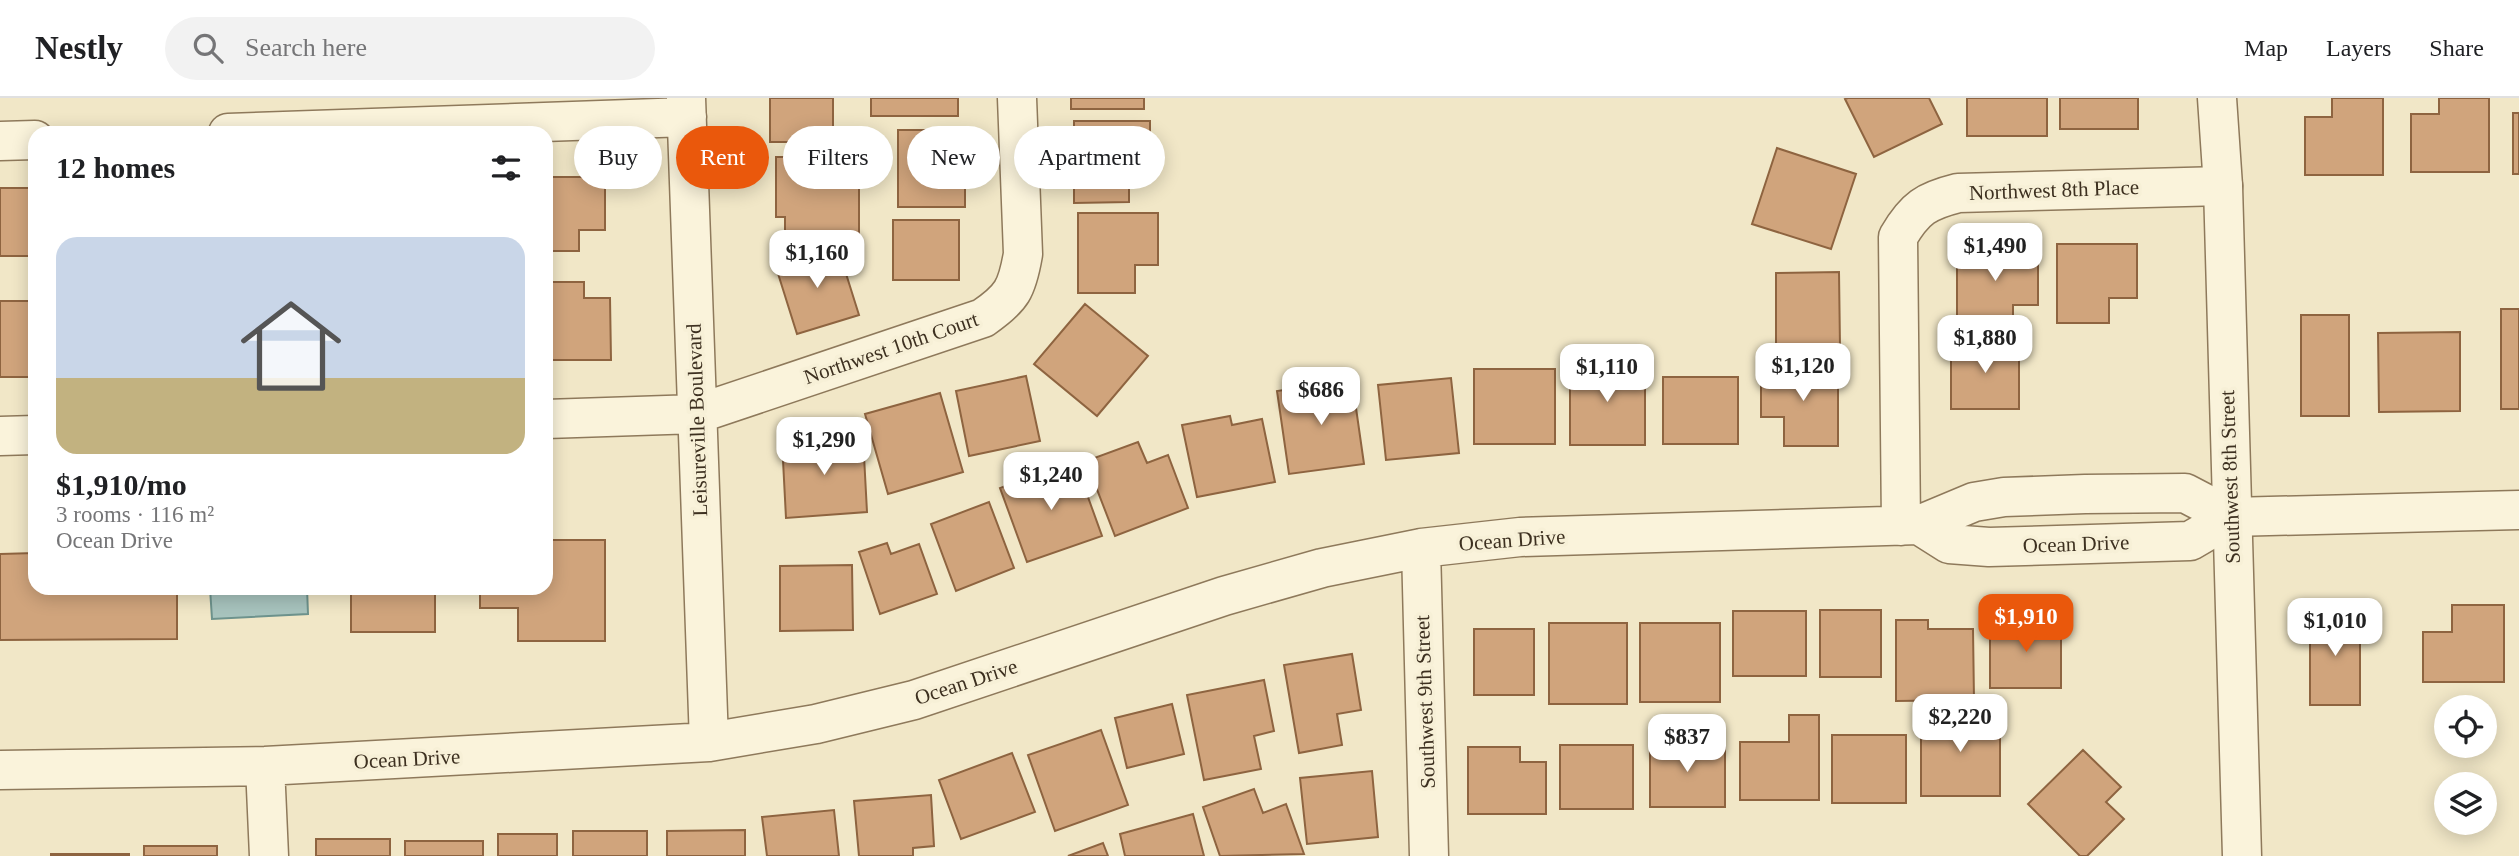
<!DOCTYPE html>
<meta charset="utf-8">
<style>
body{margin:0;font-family:"Times New Roman",serif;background:#f2f2f2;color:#202124;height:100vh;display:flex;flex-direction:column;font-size:26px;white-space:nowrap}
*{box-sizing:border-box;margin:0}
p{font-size:23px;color:#757577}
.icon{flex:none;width:38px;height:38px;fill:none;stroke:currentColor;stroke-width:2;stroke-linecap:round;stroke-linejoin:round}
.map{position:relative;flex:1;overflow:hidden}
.details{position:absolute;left:28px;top:28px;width:525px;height:469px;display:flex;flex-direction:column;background:#fff;border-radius:21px;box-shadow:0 4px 18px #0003}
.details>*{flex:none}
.top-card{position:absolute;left:574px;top:28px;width:665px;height:63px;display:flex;gap:14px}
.tools{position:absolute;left:2434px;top:597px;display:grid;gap:14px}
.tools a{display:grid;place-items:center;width:63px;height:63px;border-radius:50%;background:#fff;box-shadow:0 4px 18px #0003;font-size:35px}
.price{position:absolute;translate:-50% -60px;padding:0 16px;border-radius:14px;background:#fff;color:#222;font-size:23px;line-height:46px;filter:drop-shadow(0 2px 4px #0008)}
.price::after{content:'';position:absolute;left:50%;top:42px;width:21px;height:16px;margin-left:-10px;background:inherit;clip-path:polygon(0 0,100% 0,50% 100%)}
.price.selected{background:#ea580c;color:#fff}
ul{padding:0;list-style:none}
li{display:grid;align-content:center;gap:14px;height:371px;padding:0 28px}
li span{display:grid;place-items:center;height:217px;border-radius:21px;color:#555}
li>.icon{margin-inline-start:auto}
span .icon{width:126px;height:126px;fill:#fffc;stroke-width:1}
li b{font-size:30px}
h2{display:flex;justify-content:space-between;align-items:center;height:84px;padding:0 28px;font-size:30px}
.chip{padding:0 24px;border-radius:32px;background:#fff;box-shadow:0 4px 18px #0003;font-size:24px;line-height:63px}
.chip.selected{background:#ea580c;color:#fff}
header{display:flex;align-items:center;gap:42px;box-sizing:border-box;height:98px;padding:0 35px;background:#fff;border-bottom:2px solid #e0e0e0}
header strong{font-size:33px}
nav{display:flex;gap:38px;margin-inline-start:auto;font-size:24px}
.search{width:490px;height:63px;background:#f2f2f2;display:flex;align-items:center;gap:18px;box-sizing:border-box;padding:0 24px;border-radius:38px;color:#757577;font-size:26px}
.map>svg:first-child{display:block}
.water{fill:#a8c4be;stroke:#6e938d;stroke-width:2}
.building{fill:#d0a47c;stroke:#8e6440;stroke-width:2}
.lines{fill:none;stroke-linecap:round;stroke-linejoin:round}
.minor-casing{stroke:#8e795b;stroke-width:41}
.tertiary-casing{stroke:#8e795b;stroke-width:41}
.minor{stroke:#faf3db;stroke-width:38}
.tertiary{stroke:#faf3db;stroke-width:38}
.labels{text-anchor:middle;stroke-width:7;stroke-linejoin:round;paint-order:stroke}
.street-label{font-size:21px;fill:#3d3020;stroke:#f7f0d7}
</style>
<header>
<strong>Nestly</strong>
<div class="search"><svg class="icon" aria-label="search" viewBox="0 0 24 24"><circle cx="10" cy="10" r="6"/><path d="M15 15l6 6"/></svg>Search here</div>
<nav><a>Map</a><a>Layers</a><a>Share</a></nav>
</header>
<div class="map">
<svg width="2519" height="758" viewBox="0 0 2519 758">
<rect width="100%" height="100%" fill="#f1e7c7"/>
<path class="water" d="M210,490H307L308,516L212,521Z"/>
<path class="building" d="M770,0H833V44H770Z
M871,0H958V18H871Z
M1071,0H1144V11H1071Z
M1848,0H1929L1942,26L1874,59L1845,1Z
M1967,0H2047V38H1967Z
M2060,0H2138V31H2060Z
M2332,0H2383V77H2305V19H2332Z
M2439,0H2489V74H2411V16H2439Z
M2513,15H2519V76H2513Z
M1074,23H1150V74H1129V104L1074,105Z
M898,32H965V109H898Z
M1777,50L1856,76L1831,151L1752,126Z
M776,59H859V138H785V119H776Z
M546,79H605V132H579V153H546Z
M0,90H35V158H0Z
M1078,115H1158V167H1135V195H1078Z
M893,122H959V182H893Z
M2057,146H2137V200H2109V225H2057Z
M837,147L859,217L797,236L775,166Z
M1957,148H2038V207H2013V226H1957Z
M1839,174L1840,250H1776V175Z
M546,184H584V200H610L611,262H546Z
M0,203H35V279H0Z
M1085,206L1148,258L1097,318L1034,266Z
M2501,211H2519V311H2501Z
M2301,217H2349V318H2301Z
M2460,234V313L2379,314L2378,235Z
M1951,243H2019V311H1951Z
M1570,266H1645V347H1570Z
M1761,268H1838V348H1784V319H1761Z
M1474,271H1555V346H1474Z
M1026,278L1040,343L969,358L956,293Z
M1663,279H1738V346H1663Z
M1451,280L1459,355L1386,362L1378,287Z
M1352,282L1364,366L1289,376L1277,293Z
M940,295L963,374L888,396L865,316Z
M1230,318L1232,327L1262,321L1275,384L1197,399L1182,327Z
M863,339L867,414L786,420L782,343Z
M1138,344L1147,365L1168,357L1188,410L1115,438L1086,363Z
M1075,363L1102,438L1027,464L1000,390Z
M989,404L1014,470L956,493L931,426Z
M546,442H605V543H518V510H480V490H546Z
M887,445L891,456L919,446L937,496L880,516L859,454Z
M35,455V490H177V541L0,542V456Z
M852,467L853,532L780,533V468Z
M351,490H435V534H351Z
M2452,507H2504V584H2423V534H2452Z
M1820,512H1881V579H1820Z
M2310,512H2360V607H2310Z
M1733,513H1806V578H1733Z
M1896,522H1928V531H1973L1974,602L1896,603Z
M1990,523H2061V590H1990Z
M1549,525H1627V606H1549Z
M1640,525H1720V604H1640Z
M1474,531H1534V597H1474Z
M1352,556L1361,612L1337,616L1342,647L1299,655L1284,567Z
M1264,582L1274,633L1254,638L1261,671L1204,682L1187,597Z
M1172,606L1184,656L1127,670L1115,620Z
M1921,615H2000V698H1921Z
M1789,617H1819V702H1740V644H1789Z
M1101,632L1128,707L1055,733L1028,657Z
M1832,637H1906V705H1832Z
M1650,643H1725V709H1650Z
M1560,647H1633V711H1560Z
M1468,649H1520V664H1546V716H1468Z
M2083,652L2121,689L2106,704L2124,721L2087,758H2080L2028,706Z
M1012,655L1035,714L961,741L939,682Z
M1372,673L1378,739L1307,746L1300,680Z
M1254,691L1263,715L1286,706L1304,756L1220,758L1203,709Z
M931,697L934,748L913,750V758H859L854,703Z
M834,712L839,758H767L762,719Z
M1193,716L1204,758H1125L1120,736Z
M745,732V758H667V733Z
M573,733H647V758H573Z
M498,736H557V758H498Z
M316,741H390V758H316Z
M405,743H483V758H405Z
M1103,745L1108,758H1068Z
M144,748H217V758H144Z
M51,756H129V758H51Z"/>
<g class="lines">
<defs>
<path id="minor" d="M686,0L709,644
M228,35L687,19
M0,43L35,42
M546,321L697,316L983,220C1012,200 1017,191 1023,156L1017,0
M0,338L35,337
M1919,427L1949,446L1989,449L2190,443L2231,419
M1901,428L1898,139C1915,110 1926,103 1958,95L2223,88
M1421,450L1429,758
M265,668L269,758
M0,672L265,668L709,644L816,626L914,602L1224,498L1322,470L1421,450L1520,439L1919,427L1974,404L2004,399L2085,396L2185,395L2231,419L2519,412"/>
<path id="tertiary" d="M2217,0L2223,88L2242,758"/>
</defs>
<use href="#minor" class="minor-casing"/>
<use href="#tertiary" class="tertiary-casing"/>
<use href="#minor" class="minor"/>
<use href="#tertiary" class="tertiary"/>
</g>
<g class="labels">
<g class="street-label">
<text transform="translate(2054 92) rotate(-2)" y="7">Northwest 8th Place</text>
<text transform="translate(891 250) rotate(-19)" y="7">Northwest 10th Court</text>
<text transform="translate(697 322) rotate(-92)" y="7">Leisureville Boulevard</text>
<text transform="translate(2230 379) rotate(-92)" y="7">Southwest 8th Street</text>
<text transform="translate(1512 442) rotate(-4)" y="7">Ocean Drive</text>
<text transform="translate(2076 446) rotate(-2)" y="7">Ocean Drive</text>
<text transform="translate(966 584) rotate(-18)" y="7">Ocean Drive</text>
<text transform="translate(1425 604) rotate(-92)" y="7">Southwest 9th Street</text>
<text transform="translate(407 661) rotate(-3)" y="7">Ocean Drive</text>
</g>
</g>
</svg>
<div class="tools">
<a><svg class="icon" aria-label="locate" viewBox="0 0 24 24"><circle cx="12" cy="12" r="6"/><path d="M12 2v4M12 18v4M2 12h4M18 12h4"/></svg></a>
<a><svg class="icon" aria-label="layers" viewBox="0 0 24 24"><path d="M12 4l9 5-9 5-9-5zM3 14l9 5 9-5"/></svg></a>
</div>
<b class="price" style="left:1995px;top:185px">$1,490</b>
<b class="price" style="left:817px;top:192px">$1,160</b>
<b class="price" style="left:1985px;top:277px">$1,880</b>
<b class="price" style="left:1803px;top:305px">$1,120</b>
<b class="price" style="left:1607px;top:306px">$1,110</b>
<b class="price" style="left:1321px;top:329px">$686</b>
<b class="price" style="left:824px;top:379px">$1,290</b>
<b class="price" style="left:1051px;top:414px">$1,240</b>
<b class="price selected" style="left:2026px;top:556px">$1,910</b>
<b class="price" style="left:2335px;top:560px">$1,010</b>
<b class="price" style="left:1960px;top:656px">$2,220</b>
<b class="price" style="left:1687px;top:676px">$837</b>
<div class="top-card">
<a class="chip">Buy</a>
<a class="chip selected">Rent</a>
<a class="chip">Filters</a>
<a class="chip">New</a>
<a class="chip">Apartment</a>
</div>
<section class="details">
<h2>12 homes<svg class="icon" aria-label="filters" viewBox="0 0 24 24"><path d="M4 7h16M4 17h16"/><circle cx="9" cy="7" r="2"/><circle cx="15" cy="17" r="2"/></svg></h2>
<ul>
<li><span style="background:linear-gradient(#c9d6e8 65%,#c2b280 0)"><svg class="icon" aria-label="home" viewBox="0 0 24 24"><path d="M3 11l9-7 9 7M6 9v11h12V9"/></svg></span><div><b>$1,910/mo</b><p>3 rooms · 116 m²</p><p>Ocean Drive</p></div></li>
</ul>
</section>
</div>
